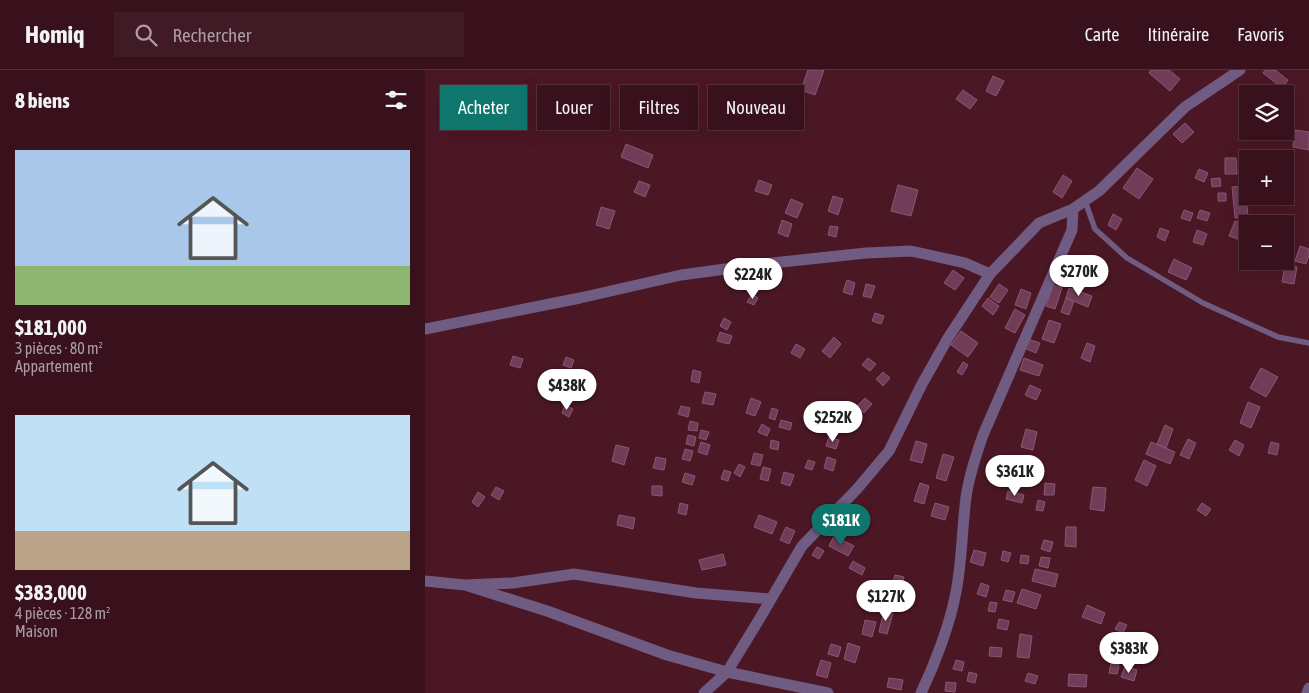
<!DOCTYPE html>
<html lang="fr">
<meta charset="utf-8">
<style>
body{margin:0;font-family:"Asap Condensed",sans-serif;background:#401a25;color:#f1f3f6;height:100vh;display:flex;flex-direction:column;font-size:19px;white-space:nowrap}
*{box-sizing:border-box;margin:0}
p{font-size:16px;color:#ab9da3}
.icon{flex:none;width:28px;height:28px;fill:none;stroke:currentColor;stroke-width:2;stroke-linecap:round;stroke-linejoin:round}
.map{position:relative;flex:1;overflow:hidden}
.sheet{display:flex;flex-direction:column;background:#39111c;width:425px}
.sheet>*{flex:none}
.banner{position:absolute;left:15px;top:15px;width:475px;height:45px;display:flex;gap:10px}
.tools{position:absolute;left:814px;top:15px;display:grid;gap:10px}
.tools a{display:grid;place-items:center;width:55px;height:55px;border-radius:0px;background:#39111c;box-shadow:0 5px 20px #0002,0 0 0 1px #53313b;font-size:25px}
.price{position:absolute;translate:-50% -42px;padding:0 11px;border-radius:18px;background:#fff;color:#222;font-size:16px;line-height:32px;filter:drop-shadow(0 1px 2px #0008)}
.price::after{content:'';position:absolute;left:50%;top:30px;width:15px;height:11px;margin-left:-8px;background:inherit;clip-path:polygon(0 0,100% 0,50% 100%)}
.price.active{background:#0f766e;color:#fff}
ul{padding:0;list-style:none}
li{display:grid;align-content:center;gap:10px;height:265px;padding:0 15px}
li span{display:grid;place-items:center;height:155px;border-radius:0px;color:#555}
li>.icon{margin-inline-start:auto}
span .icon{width:90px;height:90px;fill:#fffc;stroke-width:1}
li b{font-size:21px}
h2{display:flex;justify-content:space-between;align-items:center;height:60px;padding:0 15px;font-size:21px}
.tag{padding:0 18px;border-radius:0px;background:#39111c;box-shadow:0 5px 20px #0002,0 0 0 1px #53313b;font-size:18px;line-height:45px}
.tag.active{background:#0f766e;color:#fff}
header{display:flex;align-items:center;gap:30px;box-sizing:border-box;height:70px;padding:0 25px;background:#39111c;border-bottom:1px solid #53313b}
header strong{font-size:24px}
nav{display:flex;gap:28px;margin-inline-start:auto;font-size:18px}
.search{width:350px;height:45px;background:#401a25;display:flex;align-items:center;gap:12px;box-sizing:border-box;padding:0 18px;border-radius:0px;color:#ab9da3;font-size:19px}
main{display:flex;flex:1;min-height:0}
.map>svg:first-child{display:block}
.building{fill:#703d58;stroke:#8c5672}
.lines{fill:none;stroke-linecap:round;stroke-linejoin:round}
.lane{stroke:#705b83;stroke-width:5.5}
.street{stroke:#705b83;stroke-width:11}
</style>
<header>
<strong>Homiq</strong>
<div class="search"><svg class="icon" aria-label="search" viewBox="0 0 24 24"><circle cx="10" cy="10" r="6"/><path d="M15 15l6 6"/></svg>Rechercher</div>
<nav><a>Carte</a><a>Itinéraire</a><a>Favoris</a></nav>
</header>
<main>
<section class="sheet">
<h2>8 biens<svg class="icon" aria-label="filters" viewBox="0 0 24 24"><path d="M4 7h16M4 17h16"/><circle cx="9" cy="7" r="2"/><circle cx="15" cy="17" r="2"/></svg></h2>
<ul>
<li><span style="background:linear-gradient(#a9c7e8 75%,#8fb573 0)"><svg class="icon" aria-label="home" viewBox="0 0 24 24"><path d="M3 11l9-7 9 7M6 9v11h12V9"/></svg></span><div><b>$181,000</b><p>3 pièces · 80 m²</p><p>Appartement</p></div></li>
<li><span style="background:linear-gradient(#bfe0f5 75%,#b9a48a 0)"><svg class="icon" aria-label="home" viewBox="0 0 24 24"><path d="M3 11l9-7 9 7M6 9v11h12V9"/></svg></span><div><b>$383,000</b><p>4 pièces · 128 m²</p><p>Maison</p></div></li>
</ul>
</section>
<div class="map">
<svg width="884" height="623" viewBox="0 0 884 623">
<rect width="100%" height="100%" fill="#4c1725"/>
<path class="building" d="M383,0H399L390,25L376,20Z
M726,0H744L755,9L745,21L724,3Z
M840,0H850L863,10L857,18L838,3Z
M568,6L579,11L571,26L561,21Z
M538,20L552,30L545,39L531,29Z
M760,53L769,62L757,73L748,64Z
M870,60L884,62V80L868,77Z
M201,74L228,85L223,98L196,87Z
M800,88H811L812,104H800Z
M712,98L728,109L714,129L698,118Z
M774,99L783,103L779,112L770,108Z
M822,100V123L818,124L816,101Z
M638,105L647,111L637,128L628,122Z
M795,108L796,116L787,117L786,109Z
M334,110L347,115L343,125L330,121Z
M214,111L225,115L220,127L209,122Z
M473,115L493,120L486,146L466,141Z
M820,116L823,146L810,148L807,117Z
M793,123H801V131H793Z
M408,126L418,129L413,145L403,141Z
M366,129L378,134L372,148L360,143Z
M176,137L190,141L184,159L171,155Z
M759,140L768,143L765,151L756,148Z
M775,140L785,143L782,151L772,148Z
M688,144L697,149L691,160L683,155Z
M357,150L367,154L363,167L353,163Z
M810,151L821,155L815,170L804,166Z
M405,156L413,157L411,167L403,165Z
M735,158L744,161L740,171L732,167Z
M772,160L782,164L778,175L768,172Z
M875,176L884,179V185L881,194L870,191Z
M749,189L767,198L761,210L743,202Z
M860,195L872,197L869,214L857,212Z
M636,198L650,205L645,213L632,207Z
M528,200L539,208L530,220L519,213Z
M422,210L430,213L427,225L418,222Z
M441,214L450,216L446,228L438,226Z
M574,214L583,220L574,233L565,227Z
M628,215L637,218L630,239L621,236Z
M644,218L667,226L663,237L641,228Z
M596,219L606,223L601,239L590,235Z
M327,224L333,228L329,235L322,232Z
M563,228L574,236L568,245L557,236Z
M641,228L649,231L644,245L636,242Z
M590,239L600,245L590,263L580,258Z
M450,243L459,246L456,254L447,251Z
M299,248L306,252L302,260L295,256Z
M624,250L636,254L629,273L617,269Z
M536,261L553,273L543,287L526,275Z
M295,262L307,266L304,274L292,271Z
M409,267L416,274L405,288L397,281Z
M602,269L615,273L611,283L599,278Z
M662,273L670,276L665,292L656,288Z
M371,274L380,279L375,288L366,283Z
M88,286L98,289L95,298L85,295Z
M141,287L149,290L146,298L138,295Z
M443,288L451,294L445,301L437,295Z
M599,288L618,295L614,306L595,300Z
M538,292L543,295L537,305L532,302Z
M836,298L853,307L841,327L825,318Z
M268,300L276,302L274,313L266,311Z
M458,302L465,308L458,316L451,309Z
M605,315L616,320L611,330L600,325Z
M280,322L291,324L288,335L277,333Z
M326,328L336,332L330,346L321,343Z
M440,328L447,334L439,343L432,336Z
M823,332L835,337L826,358L815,353Z
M140,335L148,339L144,347L137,343Z
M256,336L265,338L263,347L253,344Z
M383,336L393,339L390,350L380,348Z
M347,338L353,340L350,350L344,348Z
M356,350L367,353L365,360L354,357Z
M265,351L273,353L272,361L263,360Z
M337,354L345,359L342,366L333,362Z
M740,355L748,359L741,378L732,374Z
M601,359L612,362L608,380L596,377Z
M276,360L284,362L281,370L274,368Z
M263,365L271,367L269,376L261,374Z
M404,367L414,370L411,379L401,376Z
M763,369L771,373L764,389L755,385Z
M346,370L354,372L353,380L345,378Z
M810,370L819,375L814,386L804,380Z
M491,371L502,374L497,393L485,390Z
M276,372L285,375L282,385L273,382Z
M726,372L750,382L745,394L721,384Z
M846,372L854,374L852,385L843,383Z
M191,375L204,378L199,395L187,391Z
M260,379L268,381L265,391L257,389Z
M329,383L338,385L335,396L326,394Z
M518,384L529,387L521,411L511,408Z
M231,387L241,389L239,400L228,398Z
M402,387L411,390L408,401L399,398Z
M574,387L587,389L584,404L572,402Z
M383,390L390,392L387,400L380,398Z
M719,390L731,396L722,416L710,410Z
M314,394L320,397L315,407L309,403Z
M338,397L346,399L343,411L335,409Z
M299,400L306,402L303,411L296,409Z
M359,402L369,405L365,416L356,413Z
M260,403L270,406L267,415L257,412Z
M495,413L504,416L499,434L489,431Z
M620,413L630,414L629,425H619Z
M227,416H237V426L227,425Z
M71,417L79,421L74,430L66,425Z
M668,417L681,418L679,441L665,439Z
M583,421L599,425L597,433L581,429Z
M53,422L60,427L53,437L47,432Z
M613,430L620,432L618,441L611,440Z
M255,433L263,435L261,445L253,443Z
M510,433L524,437L520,450L506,446Z
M777,433L786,439L781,446L772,440Z
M194,445L210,448L208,459L192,455Z
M334,445L352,452L347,464L329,457Z
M361,457L370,461L364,474L355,470Z
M641,457H651V477L640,476Z
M409,466L429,476L423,486L404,476Z
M619,470L628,472L625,482L616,479Z
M392,477L399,481L394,489L387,485Z
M549,480L561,483L558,496L545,492Z
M578,481L586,483L583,492L576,490Z
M298,484L301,495L277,500L274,490Z
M596,485L604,486L603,494L595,493Z
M616,487L625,488L623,498L614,496Z
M428,491L440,498L437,505L424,498Z
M610,499L633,504L630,517L607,511Z
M470,505L479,507L476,518L467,515Z
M556,513L564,516L561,527L552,524Z
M597,519L616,525L611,539L592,533Z
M581,520L590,522L587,532L578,530Z
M565,532L572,533L570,542L563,541Z
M662,535L680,543L676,554L657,547Z
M459,541L468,543L462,564L454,562Z
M574,549L584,551L582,560L572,558Z
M440,550L451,552L447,567L437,564Z
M694,552L702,555L698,563L690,559Z
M595,564L607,566L604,588L592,587Z
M705,569L722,577L717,586L701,578Z
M423,573L435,577L430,593L419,589Z
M406,574L416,577L413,587L403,584Z
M565,577L577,578L576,587L564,586Z
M396,590L406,593L402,608L391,605Z
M531,590L539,592L537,601L528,599Z
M686,593L694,595L692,604L684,603Z
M700,596L712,600L709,611L696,607Z
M544,602L552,604L550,613L542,611Z
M603,603L613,606L610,614L600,611Z
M644,604L662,605L661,617L643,616Z
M464,608L478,610L476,620L462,617Z
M521,612L531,613L530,622L520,621Z"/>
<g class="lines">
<path class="lane" d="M660,131L670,159L702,188L778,233L853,267L884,273"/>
<path class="street" d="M0,259L155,228L256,205L338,194L441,183L486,181L540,193L565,204
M0,511L40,515L88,513L149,504L271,523L345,529
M40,515L122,541L242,585L302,602L403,623
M279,623L302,602L335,548L377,476L432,419L464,381L497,314L523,268L565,204L614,153L648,139L674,121L760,37L815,0
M496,623C510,594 525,554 531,522C537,491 537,459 541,427C544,406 551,385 558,365L647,160L648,139
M882,623L884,618"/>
</g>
</svg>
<div class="tools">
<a><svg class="icon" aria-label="layers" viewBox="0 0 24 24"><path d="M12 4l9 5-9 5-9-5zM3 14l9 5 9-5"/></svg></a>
<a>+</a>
<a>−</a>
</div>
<b class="price" style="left:654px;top:227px">$270K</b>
<b class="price" style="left:328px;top:230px">$224K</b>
<b class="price" style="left:142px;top:341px">$438K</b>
<b class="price" style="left:408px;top:373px">$252K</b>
<b class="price" style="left:590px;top:427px">$361K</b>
<b class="price active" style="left:416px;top:476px">$181K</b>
<b class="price" style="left:461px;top:552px">$127K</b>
<b class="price" style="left:704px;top:604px">$383K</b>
<div class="banner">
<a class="tag active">Acheter</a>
<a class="tag">Louer</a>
<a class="tag">Filtres</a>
<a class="tag">Nouveau</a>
</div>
</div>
</main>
